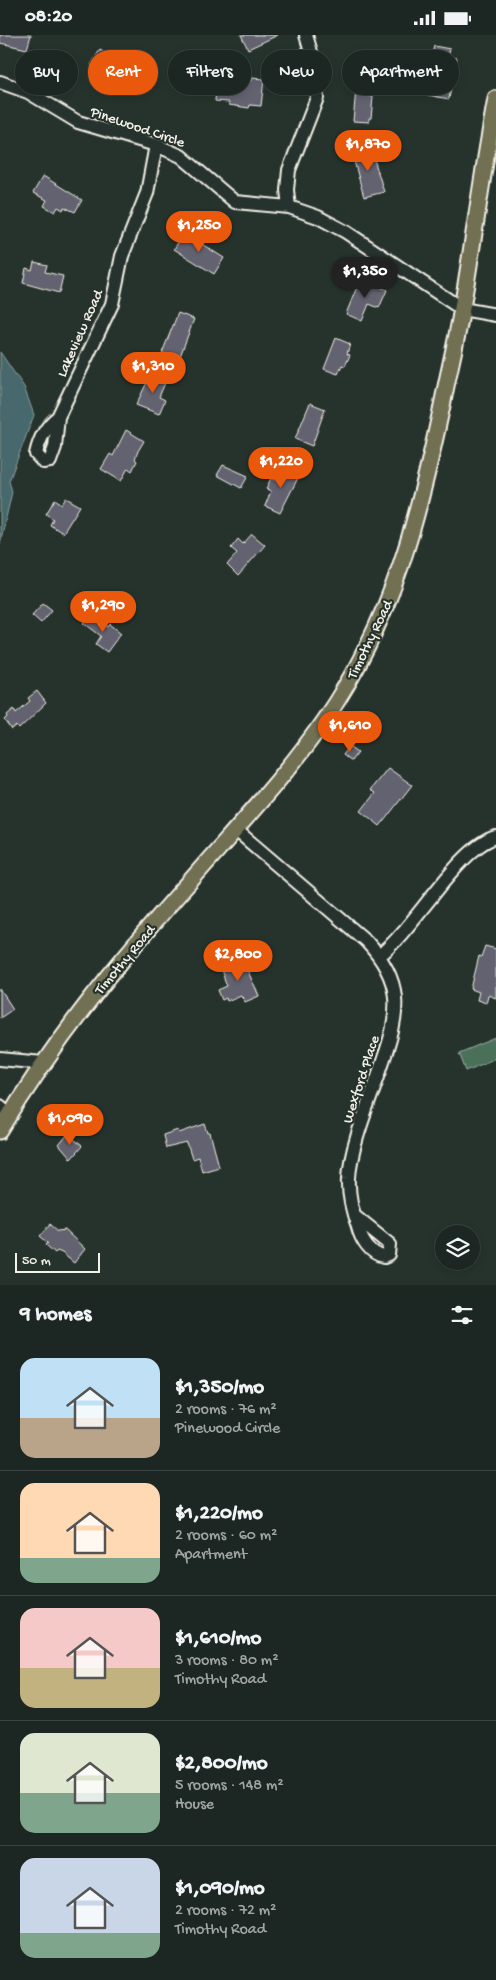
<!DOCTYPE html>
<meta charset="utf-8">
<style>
body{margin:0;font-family:"Gochi Hand",sans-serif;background:#29322f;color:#f1f3f6;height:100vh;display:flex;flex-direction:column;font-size:19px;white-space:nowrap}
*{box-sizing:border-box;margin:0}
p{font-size:16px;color:#a0a5a5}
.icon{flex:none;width:28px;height:28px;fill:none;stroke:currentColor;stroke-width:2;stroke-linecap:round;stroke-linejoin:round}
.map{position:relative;height:1250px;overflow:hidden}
.panel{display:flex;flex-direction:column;background:#1c2622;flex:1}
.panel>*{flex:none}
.top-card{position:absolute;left:15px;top:15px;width:466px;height:45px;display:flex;gap:10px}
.buttons{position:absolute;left:435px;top:1190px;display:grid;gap:10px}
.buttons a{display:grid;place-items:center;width:45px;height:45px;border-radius:50%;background:#1c2622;box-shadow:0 2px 8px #0003,0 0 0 1px #3a4340;font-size:25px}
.scale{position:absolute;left:15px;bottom:12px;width:85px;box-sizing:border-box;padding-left:5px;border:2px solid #f4f1e8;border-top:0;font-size:14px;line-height:18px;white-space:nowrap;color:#f4f1e8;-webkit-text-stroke:4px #26332d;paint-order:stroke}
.price{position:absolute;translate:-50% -42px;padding:0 11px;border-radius:18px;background:#ea580c;color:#fff;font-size:16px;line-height:32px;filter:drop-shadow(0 1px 2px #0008)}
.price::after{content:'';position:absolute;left:50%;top:30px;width:15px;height:11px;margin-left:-8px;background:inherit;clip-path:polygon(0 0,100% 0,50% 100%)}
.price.on{background:#222;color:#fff}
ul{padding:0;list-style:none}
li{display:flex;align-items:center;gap:15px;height:125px;padding:0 20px}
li+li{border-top:1px solid #3a4340}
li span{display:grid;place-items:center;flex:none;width:140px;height:100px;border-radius:15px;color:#555}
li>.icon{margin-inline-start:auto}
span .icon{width:60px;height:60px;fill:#fffc;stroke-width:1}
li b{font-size:21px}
h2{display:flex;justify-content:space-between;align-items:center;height:60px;padding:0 20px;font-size:21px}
.tag{padding:0 18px;border-radius:22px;background:#1c2622;box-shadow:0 2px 8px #0003,0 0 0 1px #3a4340;font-size:18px;line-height:45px}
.tag.on{background:#ea580c;color:#fff}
.status{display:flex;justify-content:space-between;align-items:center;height:35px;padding:0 25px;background:#1c2622;direction:ltr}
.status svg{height:14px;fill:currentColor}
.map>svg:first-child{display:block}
.green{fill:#4c6f5a;stroke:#a0b0a1}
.water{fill:#46686d;stroke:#8c9f9e}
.building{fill:#63626f;stroke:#f4f1e8}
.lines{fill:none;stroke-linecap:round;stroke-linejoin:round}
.minor-casing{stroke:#f4f1e8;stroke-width:16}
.major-casing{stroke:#f4f1e8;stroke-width:19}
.minor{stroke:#26332d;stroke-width:12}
.major{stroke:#716f52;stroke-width:15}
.labels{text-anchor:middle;stroke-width:4.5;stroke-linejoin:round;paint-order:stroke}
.street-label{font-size:15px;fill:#f4f1e8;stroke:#26332d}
</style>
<div class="status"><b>08:20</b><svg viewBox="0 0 49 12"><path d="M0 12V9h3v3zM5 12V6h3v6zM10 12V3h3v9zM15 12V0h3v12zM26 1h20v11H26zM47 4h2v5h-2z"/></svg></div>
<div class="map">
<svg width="496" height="1250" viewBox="0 0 496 1250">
<rect width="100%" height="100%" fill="#26332d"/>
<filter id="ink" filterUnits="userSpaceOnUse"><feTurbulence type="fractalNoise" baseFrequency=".02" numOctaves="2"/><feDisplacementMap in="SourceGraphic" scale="10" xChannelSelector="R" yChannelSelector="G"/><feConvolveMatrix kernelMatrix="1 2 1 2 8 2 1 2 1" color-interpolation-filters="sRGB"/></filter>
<g filter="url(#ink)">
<path class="green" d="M496,1003V1023L466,1036L459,1018Z"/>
<path class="water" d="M0,317L24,352L34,380L9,446L12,457L0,509Z"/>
<path class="building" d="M0,0H31L27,14L0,8Z
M241,0H278L248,14Z
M434,11L450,14L448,22L457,23L449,64L417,58L425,18L432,19Z
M100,15L113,23L116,18L126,23L124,28L137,35L128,51L119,46L118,48L91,30Z
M217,42L252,46V43L264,44L261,71L250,70L249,73L229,70V67L215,66Z
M357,44L372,46L370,61L373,62L371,83H369V87L353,86Z
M370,111L384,157L364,162L354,126L357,125L354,115Z
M43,141L82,165L75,177L64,172L63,175L58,172L55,177L44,171L47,165L33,158Z
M184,198L224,223L214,239L174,214Z
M34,227L47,230L45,237L63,241L59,258L23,248L26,233L32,235Z
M361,242L387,255L379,273L369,269L362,286L346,279Z
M178,278L194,284L179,324L162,318Z
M336,303L350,309L347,319L350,320L345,331L342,330L338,339L324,334Z
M152,337L167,343L159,362L165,365L159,379L136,370Z
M310,368L325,374L312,411L295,404Z
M126,395L144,406L138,416L135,424L137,426L132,436L128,433L121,446L101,434L110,419L113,421Z
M223,430L248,441L241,453L217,440Z
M282,431L300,439L280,478L265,471L271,456L266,454L271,443L276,445Z
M66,463L80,471L63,498L50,490L53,484L46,479L55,464L62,469Z
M252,499L265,510L238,541L227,530L237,518L231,513L238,504L243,509Z
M43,568L52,575L41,588L32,580Z
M91,579L108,592L110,589L121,598L107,617L96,609L101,601L84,588Z
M37,656L46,668L19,694L17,691L12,695L5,685L8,682L7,680L14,674L16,678L30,666L28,663Z
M350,711L358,717L351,726L343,720Z
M388,733L412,750L380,791L361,776L375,758L370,755Z
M485,911L496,914V963L488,960L486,968L477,965L479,957L471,954L479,921L481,922Z
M242,923L259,961L245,967L241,960L227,966L226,963L222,965L218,955L227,951L220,932Z
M0,954L13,974L0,983Z
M205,1089L208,1098H210L219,1131L202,1136L198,1122L192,1124L187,1108L166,1113L163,1100L178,1095L179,1098Z
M68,1099L82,1111L71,1124L59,1110Z
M50,1189L58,1196L65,1195L85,1214L74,1228L62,1218L57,1216L55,1218L46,1210L48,1208L40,1201Z"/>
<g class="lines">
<defs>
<path id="minor" d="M0,47L28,57L78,87L156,110L181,121L235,167L289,172L318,182L346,197L462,274L496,280
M289,172L287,155L289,135L317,63L315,31L306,0
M58,382L55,412L50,426L43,427L36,419C39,405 46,391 58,382L112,269L122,221L147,158L156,110
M236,795L366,906C381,922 393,940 395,962C397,984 390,1006 383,1026C373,1058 350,1111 349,1143C348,1160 352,1176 358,1192C361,1204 370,1220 384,1222L389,1220L390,1209L354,1180
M379,921C414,894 459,812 496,802
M0,1024L43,1028
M0,1071L10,1080"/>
<path id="major" d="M0,1096C55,1004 122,922 193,843C238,791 286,741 325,684C393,585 419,481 443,366C449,335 457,304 462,273C474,203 483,133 496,64"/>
</defs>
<use href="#minor" class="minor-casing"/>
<use href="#major" class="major-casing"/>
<use href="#minor" class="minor"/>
<use href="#major" class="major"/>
</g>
</g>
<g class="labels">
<g class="street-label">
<text transform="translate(138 91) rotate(19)" y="5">Pinewood Circle</text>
<text transform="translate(79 298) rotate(-66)" y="5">Lakeview Road</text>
<text transform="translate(369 604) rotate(-64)" y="5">Timothy Road</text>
<text transform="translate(124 924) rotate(-50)" y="5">Timothy Road</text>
<text transform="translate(360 1044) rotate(-72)" y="5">Wexford Place</text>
</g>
</g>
</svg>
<div class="buttons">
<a><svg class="icon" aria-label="layers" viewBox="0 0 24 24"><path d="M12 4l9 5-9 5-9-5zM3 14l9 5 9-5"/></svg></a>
</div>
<div class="scale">50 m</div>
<b class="price" style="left:368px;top:137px">$1,870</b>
<b class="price" style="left:199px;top:218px">$1,250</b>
<b class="price on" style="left:365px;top:264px">$1,350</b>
<b class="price" style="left:153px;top:359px">$1,310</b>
<b class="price" style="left:281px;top:454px">$1,220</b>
<b class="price" style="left:103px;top:598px">$1,290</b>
<b class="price" style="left:350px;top:718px">$1,610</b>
<b class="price" style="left:238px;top:947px">$2,800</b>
<b class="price" style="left:70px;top:1111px">$1,090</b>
<div class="top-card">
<a class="tag">Buy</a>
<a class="tag on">Rent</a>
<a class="tag">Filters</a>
<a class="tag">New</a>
<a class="tag">Apartment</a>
</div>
</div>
<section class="panel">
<h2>9 homes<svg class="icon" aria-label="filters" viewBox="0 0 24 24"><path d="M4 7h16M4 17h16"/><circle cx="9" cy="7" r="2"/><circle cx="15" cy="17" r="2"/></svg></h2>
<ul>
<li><span style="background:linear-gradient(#bfe0f5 60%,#b9a48a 0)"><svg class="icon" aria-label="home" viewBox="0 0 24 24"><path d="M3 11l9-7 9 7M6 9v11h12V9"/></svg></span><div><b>$1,350/mo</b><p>2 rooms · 76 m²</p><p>Pinewood Circle</p></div></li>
<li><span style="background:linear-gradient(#ffd9b3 75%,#7fa58c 0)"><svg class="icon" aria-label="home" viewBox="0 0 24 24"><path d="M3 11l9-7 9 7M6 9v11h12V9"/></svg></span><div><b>$1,220/mo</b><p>2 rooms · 60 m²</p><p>Apartment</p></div></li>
<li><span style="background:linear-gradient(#f6c9c9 60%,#c2b280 0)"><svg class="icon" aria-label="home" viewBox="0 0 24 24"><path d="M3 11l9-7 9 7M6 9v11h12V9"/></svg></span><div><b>$1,610/mo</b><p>3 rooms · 80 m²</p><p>Timothy Road</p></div></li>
<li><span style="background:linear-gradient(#dfe7d0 60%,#7fa58c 0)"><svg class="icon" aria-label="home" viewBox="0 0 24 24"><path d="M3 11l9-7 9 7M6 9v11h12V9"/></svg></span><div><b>$2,800/mo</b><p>5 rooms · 148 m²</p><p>House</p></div></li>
<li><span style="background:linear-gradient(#c9d6e8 75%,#7fa58c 0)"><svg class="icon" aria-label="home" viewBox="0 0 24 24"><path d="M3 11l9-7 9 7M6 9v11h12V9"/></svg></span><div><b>$1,090/mo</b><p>2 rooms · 72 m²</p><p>Timothy Road</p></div></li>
</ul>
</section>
